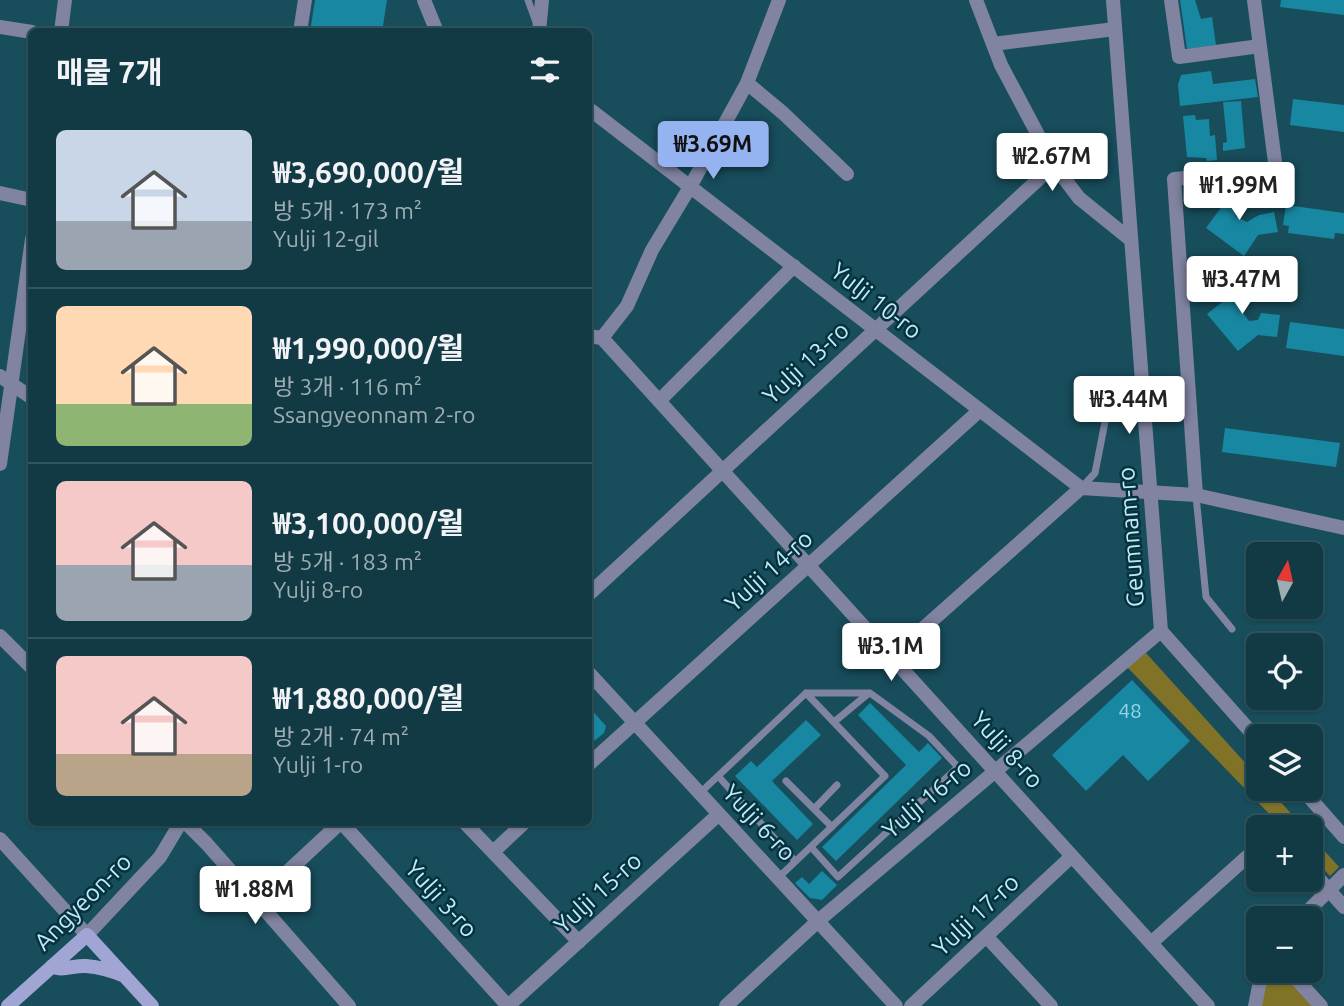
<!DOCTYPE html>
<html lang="ko">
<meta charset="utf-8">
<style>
body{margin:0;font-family:Ubuntu,"Noto Sans KR",sans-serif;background:#1b414c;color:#f1f3f6;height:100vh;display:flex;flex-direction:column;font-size:26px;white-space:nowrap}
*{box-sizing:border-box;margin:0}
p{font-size:23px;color:#9cadb3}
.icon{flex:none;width:38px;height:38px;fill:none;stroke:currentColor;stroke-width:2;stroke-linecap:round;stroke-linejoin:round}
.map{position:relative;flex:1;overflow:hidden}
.side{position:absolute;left:28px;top:28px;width:564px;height:798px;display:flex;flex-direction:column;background:#123a45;border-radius:10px;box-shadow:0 2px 5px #0004,0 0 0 2px #31545e}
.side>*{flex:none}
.needle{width:46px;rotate:8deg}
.tools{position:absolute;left:1246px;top:542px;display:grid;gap:14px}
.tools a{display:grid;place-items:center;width:77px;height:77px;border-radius:10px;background:#123a45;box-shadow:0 2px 5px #0004,0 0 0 2px #31545e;font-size:35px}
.price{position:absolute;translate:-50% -60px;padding:0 16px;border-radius:7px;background:#fff;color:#222;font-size:23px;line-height:46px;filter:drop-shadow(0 2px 4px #0008)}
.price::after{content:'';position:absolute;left:50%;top:42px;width:21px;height:16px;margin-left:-10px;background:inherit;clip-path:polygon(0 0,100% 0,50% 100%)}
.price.on{background:#95b2f1;color:#111}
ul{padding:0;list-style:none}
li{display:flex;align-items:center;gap:21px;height:175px;padding:0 28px}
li+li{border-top:2px solid #31545e}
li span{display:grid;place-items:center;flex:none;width:196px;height:140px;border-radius:10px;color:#555}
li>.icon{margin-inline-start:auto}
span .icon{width:84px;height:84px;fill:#fffc;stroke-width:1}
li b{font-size:30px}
h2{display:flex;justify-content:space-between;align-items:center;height:84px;padding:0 28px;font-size:30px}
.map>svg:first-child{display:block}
.green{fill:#807327}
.building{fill:#1887a1}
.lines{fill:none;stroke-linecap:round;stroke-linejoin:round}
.service{stroke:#8084a1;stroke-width:7}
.minor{stroke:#8084a1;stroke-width:14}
.tertiary{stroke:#8084a1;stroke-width:14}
.secondary{stroke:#a0a5d4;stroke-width:14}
.labels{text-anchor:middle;stroke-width:5;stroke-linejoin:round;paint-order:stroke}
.number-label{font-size:21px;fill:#96d3e4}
.street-label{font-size:24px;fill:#c0ecfa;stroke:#05323d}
</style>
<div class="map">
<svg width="1344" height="1006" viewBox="0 0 1344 1006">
<rect width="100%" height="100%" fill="#184d5c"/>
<path class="green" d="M1146,653L1258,777V789H1269L1304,828H1283L1127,667Z
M1311,836L1339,867L1330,876L1311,856Z
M1267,971H1280L1312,1006H1260Z"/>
<path class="building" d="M315,0H387L382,32H310Z
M1180,0H1195L1201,19L1212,17L1216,45L1187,49Z
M1281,0H1344V15L1280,7Z
M1211,71L1213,84L1255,79L1258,97L1180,106L1178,85L1181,75Z
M1293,99L1344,105V132L1290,125Z
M1241,101L1245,148L1223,151V143L1227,142L1223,102Z
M1195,115L1196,120L1209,119L1210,136L1215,135L1217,160L1207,161L1206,158L1187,157L1183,116Z
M1236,184L1243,203L1235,216L1247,222L1259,215L1274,212L1278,232L1258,235L1244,256L1206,228L1222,206L1217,191Z
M1286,205L1344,213V234L1335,233L1334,239L1288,233L1289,226L1283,225Z
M1226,279H1251L1250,302H1243V313L1249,321L1258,320L1261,313L1280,315L1277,337L1258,335L1238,351L1207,314L1226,299Z
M1290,322L1344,329V356L1286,348Z
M1225,428L1340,443L1336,467L1222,452Z
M1132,680L1190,741L1148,781L1123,755L1086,791L1052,755Z
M870,703L919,752L928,743L942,758L836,861L822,847L906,765L858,715Z
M590,708L606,726L604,733L588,746V710Z
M806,720L821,735L772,781L813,824L797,840L735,776L751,761L757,767Z
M822,871L837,885L822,900L810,898L795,883L802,877L809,884Z"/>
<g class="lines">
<path class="service" d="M528,0L536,22
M1082,487L1095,473L1112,386
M1196,496L1206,597L1232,629
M806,693H870L929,736L958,767L838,877L811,847
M834,722L869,693
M718,776L795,861
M786,781L832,827
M700,793L806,693L885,776L778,878
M814,809L837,785"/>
<path class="minor" d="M424,0L437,32
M976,0L1001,65L1054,165L1079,198L1131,240
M1171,0L1179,57L1260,46
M0,27L32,32
M61,32L65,0
M539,32L542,0
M993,44L1115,29
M747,83L783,113L847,174
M588,108L1081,488L1196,495L1344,528
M0,193L32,200
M588,336L602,338L1208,1006
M602,338L627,306L652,250L690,187L747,83L779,0
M0,376L32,398
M659,401L794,266
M0,464L32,239
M1196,495L1174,179L1276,170L1254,0
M588,595L1054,165
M0,636L32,668
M891,657L1081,488
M588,672L896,1006
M588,765L980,410
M185,822L207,844L349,1006
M341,822L508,1006
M464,822L579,942
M493,852L525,822
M1311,870L1344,907
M256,901L341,822
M1300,919L1344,875
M986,936L1051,1006
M1151,943L1258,847
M1289,971L1321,1006
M508,1006L719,814
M726,1006L818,921L1161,631
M911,1006L1072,856
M1255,1006L1262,971"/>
<path class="tertiary" d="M1113,0L1161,631L1258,740
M300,32L305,0
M1302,789L1344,837
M0,839L87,935L160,857L181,822"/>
<path class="secondary" d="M52,966C62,972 74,965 86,966C99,967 113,971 125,976
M8,1006L87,935L152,1006"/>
</g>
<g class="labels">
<g class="number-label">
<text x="1130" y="718">48</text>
</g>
<g class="street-label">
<text transform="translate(876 301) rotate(38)" y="8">Yulji 10-ro</text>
<text transform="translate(806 363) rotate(-43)" y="8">Yulji 13-ro</text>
<text transform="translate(1131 537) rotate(-94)" y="8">Geumnam-ro</text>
<text transform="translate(769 571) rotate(-42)" y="8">Yulji 14-ro</text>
<text transform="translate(1007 750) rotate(48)" y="8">Yulji 8-ro</text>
<text transform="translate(927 799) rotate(-40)" y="8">Yulji 16-ro</text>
<text transform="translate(759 823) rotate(47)" y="8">Yulji 6-ro</text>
<text transform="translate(598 893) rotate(-42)" y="8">Yulji 15-ro</text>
<text transform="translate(441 899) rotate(48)" y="8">Yulji 3-ro</text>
<text transform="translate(83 902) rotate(-45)" y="8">Angyeon-ro</text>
<text transform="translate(976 915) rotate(-43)" y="8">Yulji 17-ro</text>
</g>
</g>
</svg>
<div class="tools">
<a><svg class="needle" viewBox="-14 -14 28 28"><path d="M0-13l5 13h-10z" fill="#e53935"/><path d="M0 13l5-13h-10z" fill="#9cadb3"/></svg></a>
<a><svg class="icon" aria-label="locate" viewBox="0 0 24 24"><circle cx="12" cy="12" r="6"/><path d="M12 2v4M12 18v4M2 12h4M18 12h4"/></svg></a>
<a><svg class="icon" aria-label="layers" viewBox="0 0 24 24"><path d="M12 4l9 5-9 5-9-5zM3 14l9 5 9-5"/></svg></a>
<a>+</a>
<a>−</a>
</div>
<b class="price on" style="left:713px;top:181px">₩3.69M</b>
<b class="price" style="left:1052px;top:193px">₩2.67M</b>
<b class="price" style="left:1239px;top:222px">₩1.99M</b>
<b class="price" style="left:1242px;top:316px">₩3.47M</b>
<b class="price" style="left:1129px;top:436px">₩3.44M</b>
<b class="price" style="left:891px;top:683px">₩3.1M</b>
<b class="price" style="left:255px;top:926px">₩1.88M</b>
<section class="side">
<h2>매물 7개<svg class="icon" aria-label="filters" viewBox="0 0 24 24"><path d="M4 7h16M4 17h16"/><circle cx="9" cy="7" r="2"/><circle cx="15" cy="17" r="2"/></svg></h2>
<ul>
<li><span style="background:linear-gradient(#c9d6e8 65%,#9aa5b1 0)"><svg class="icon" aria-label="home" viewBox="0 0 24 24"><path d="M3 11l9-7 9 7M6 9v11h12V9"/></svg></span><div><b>₩3,690,000/월</b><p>방 5개 · 173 m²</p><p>Yulji 12-gil</p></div></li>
<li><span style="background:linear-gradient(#ffd9b3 70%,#8fb573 0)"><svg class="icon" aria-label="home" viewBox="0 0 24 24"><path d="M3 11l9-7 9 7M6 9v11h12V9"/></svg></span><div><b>₩1,990,000/월</b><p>방 3개 · 116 m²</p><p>Ssangyeonnam 2-ro</p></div></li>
<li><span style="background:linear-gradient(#f6c9c9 60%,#9aa5b1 0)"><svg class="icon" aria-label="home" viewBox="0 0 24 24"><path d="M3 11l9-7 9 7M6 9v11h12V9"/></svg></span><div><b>₩3,100,000/월</b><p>방 5개 · 183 m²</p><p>Yulji 8-ro</p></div></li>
<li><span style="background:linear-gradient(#f6c9c9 70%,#b9a48a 0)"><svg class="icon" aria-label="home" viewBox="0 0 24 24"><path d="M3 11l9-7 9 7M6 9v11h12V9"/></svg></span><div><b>₩1,880,000/월</b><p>방 2개 · 74 m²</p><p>Yulji 1-ro</p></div></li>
</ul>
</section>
</div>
